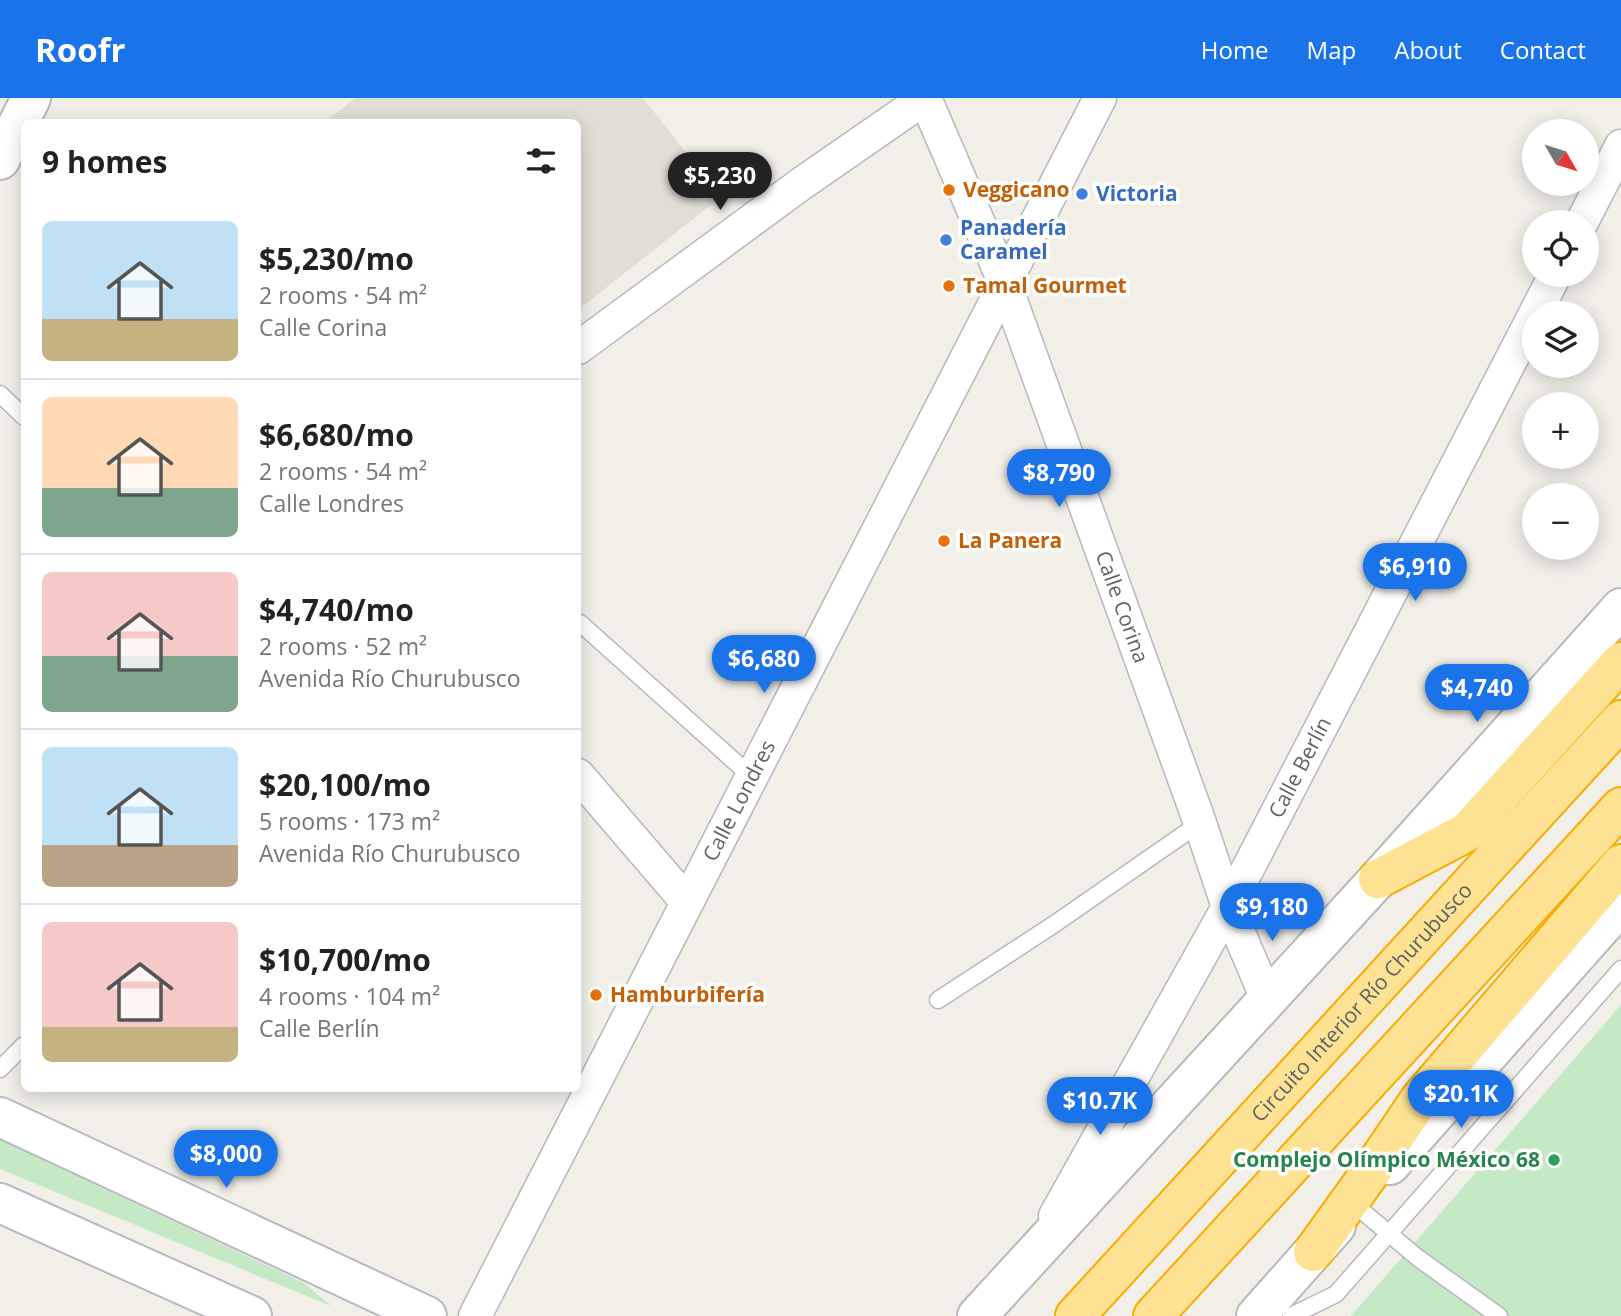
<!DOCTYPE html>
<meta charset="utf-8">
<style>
body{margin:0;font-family:"Open Sans",sans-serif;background:#f6f6f6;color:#222;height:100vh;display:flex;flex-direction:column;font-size:26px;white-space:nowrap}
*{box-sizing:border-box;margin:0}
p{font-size:23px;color:#767676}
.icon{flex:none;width:38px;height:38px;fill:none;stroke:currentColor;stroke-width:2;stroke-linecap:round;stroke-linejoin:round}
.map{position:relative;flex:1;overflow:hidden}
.details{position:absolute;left:21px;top:21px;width:560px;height:973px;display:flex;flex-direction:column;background:#fff;border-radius:10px;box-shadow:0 4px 18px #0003}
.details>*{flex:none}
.needle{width:46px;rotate:129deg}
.fabs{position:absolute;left:1522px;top:21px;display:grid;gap:14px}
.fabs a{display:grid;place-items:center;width:77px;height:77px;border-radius:50%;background:#fff;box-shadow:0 4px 18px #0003;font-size:35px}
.price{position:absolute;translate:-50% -60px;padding:0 16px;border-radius:24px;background:#1a73e8;color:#fff;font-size:23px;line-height:46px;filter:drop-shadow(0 2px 4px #0008)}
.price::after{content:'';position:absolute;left:50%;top:42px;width:21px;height:16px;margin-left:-10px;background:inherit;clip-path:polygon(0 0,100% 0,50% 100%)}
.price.on{background:#222;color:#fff}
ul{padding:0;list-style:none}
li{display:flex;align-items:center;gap:21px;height:175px;padding:0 21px}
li+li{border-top:2px solid #e0e0e0}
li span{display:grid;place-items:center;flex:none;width:196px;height:140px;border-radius:10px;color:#555}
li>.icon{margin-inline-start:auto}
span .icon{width:84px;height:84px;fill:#fffc;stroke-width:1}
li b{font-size:30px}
h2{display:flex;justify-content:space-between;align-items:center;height:84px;padding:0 21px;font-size:30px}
header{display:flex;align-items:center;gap:42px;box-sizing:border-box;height:98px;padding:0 35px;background:#1a73e8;color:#fff}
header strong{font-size:33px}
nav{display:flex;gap:38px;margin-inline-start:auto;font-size:24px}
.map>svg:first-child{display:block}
.education{fill:#e1ded6}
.green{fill:#c5e8c5}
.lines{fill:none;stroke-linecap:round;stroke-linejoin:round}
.service-casing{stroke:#b5b8bc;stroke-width:19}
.minor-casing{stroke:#b5b8bc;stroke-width:35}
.tertiary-casing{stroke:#b5b8bc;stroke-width:42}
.secondary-casing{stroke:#b6babf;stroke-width:42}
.motorway-casing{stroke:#f9ab00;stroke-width:42}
.service{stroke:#fff;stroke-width:16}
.minor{stroke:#fff;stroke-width:32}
.tertiary{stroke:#fff;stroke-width:38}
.secondary{stroke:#fff;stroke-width:38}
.motorway{stroke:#fde293;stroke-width:38}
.food-dot{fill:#e8710a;stroke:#fff;stroke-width:2.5}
.shop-dot{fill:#3f7fe0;stroke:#fff;stroke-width:2.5}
.leisure-dot{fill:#2e9e5b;stroke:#fff;stroke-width:2.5}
.labels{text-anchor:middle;stroke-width:7;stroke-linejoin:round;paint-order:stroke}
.food-label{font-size:21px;font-weight:bold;fill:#c56008;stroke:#fff;text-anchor:start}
.shop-label{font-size:21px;font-weight:bold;fill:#366cbe;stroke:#fff;text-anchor:start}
.street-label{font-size:21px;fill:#5f6368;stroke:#fff}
.leisure-label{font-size:21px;font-weight:bold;fill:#27864d;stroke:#fff;text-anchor:end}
</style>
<header>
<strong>Roofr</strong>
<nav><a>Home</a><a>Map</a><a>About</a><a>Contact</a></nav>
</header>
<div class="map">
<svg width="1621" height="1218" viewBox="0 0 1621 1218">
<rect width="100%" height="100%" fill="#f1efe8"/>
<path class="education" d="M355,0H643L721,99L578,212V24H325Z"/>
<path class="green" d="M1621,907V1218H1351Z
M0,1042L304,1185L331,1208L0,1071Z"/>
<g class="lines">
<defs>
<path id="service" d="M0,296L24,319
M580,525L752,679
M938,902L1053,827L1200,725
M0,971L24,947
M1355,1107L1418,1160L1499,1218
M1291,1218L1336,1196L1621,871"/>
<g id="minor">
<path id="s1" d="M925,0L1005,186L1200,725L1228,809L1267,901"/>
<path d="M1582,124L1621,48"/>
<path d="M578,250L801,86L925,0"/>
<path d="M578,677L687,804"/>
<path id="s2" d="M1055,1118L1228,809L1555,177"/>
<path id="s3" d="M475,1218L1100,0"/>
</g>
<path id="tertiary" d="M0,62L31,0"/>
<path id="secondary" d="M0,1019L427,1218
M1390,1067L1621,807
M0,1105L252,1218
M977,1218L1378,781L1621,510
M1256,1218L1336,1128"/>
<g id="motorway">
<path d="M1378,781L1467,734L1621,564"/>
<path d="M1313,1154L1372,1072L1420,1001L1621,766"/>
<path id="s4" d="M1075,1218L1621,622"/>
<path d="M1153,1218L1621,709"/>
</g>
</defs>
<use href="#service" class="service-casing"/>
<use href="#minor" class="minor-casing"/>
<use href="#tertiary" class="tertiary-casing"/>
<use href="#secondary" class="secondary-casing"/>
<use href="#motorway" class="motorway-casing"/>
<use href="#service" class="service"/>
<use href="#minor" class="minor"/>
<use href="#tertiary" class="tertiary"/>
<use href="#secondary" class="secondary"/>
<use href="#motorway" class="motorway"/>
</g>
<g class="food-dot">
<circle cx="949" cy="92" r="7"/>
<circle cx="949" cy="188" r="7"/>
<circle cx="944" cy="443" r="7"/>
<circle cx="596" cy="897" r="7"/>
</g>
<g class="shop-dot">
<circle cx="1082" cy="96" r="7"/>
<circle cx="946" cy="142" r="7"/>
</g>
<circle class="leisure-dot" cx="1554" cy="1062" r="7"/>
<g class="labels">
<g class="food-label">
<text x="963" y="99">Veggicano</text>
<text x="963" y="195">Tamal Gourmet</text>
<text x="958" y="450">La Panera</text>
<text x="610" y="904">Hamburbifería</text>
</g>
<g class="shop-label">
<text x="1096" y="103">Victoria</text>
<text x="960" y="137">Panadería<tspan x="960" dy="24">Caramel</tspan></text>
</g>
<g class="street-label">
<text dy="7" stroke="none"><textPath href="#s1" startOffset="546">Calle Corina</textPath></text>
<text dy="7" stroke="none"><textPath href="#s2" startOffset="511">Calle Berlín</textPath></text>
<text dy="7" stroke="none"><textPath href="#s3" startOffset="579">Calle Londres</textPath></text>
<text dy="7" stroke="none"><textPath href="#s4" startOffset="425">Circuito Interior Río Churubusco</textPath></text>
</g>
<g class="leisure-label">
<text x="1540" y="1069">Complejo Olímpico México 68</text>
</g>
</g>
</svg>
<div class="fabs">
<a><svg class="needle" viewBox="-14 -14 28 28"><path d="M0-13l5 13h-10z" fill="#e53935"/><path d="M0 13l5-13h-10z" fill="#767676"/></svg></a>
<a><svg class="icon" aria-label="locate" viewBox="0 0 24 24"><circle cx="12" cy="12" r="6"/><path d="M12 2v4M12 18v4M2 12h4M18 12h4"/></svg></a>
<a><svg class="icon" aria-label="layers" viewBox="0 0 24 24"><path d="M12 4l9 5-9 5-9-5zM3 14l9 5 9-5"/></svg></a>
<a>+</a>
<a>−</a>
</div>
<b class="price on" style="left:720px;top:114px">$5,230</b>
<b class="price" style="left:1059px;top:411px">$8,790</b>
<b class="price" style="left:1415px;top:505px">$6,910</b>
<b class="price" style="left:764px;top:597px">$6,680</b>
<b class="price" style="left:1477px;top:626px">$4,740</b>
<b class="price" style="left:1272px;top:845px">$9,180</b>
<b class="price" style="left:1461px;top:1032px">$20.1K</b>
<b class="price" style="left:1100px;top:1039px">$10.7K</b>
<b class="price" style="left:226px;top:1092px">$8,000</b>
<section class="details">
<h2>9 homes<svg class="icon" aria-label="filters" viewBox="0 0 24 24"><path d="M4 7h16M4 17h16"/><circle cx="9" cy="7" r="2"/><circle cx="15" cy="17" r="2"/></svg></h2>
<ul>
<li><span style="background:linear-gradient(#bfe0f5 70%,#c2b280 0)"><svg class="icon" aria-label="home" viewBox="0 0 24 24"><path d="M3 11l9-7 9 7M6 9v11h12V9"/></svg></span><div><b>$5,230/mo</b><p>2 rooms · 54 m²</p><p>Calle Corina</p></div></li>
<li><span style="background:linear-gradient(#ffd9b3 65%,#7fa58c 0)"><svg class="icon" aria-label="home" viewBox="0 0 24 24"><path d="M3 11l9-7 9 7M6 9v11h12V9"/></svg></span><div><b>$6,680/mo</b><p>2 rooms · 54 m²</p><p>Calle Londres</p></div></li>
<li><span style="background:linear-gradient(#f6c9c9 60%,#7fa58c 0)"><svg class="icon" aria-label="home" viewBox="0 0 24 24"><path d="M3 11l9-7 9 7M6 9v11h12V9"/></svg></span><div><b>$4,740/mo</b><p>2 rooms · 52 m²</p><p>Avenida Río Churubusco</p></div></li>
<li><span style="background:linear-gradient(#bfe0f5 70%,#b9a48a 0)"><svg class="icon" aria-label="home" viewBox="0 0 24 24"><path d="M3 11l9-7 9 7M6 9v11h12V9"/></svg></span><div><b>$20,100/mo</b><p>5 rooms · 173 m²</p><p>Avenida Río Churubusco</p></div></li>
<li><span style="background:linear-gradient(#f6c9c9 75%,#c2b280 0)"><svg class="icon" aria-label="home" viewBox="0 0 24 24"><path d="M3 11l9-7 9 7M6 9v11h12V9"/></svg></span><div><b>$10,700/mo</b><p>4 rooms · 104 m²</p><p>Calle Berlín</p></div></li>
</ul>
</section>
</div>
